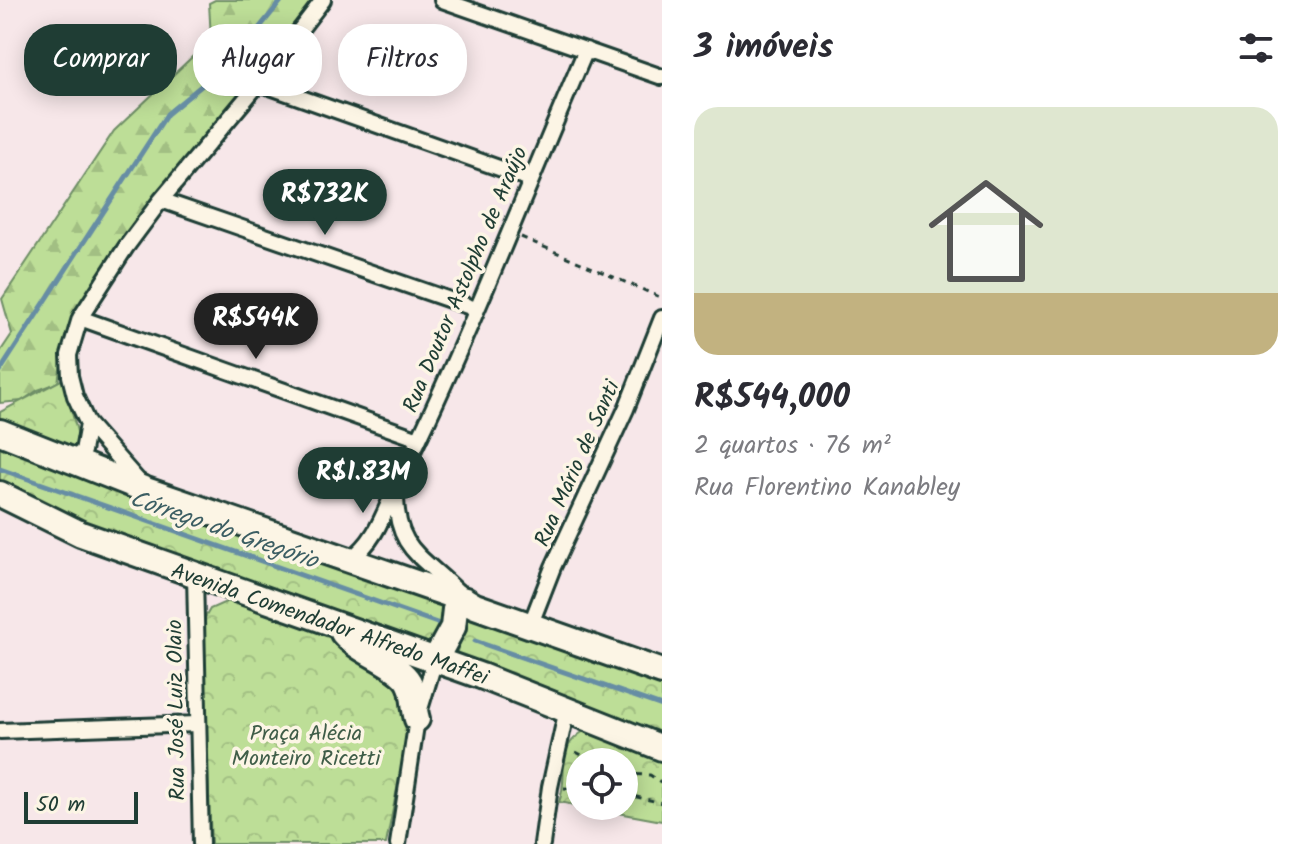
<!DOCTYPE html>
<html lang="pt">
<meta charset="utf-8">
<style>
body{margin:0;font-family:Kalam,sans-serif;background:#f7f7f7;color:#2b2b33;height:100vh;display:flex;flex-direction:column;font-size:30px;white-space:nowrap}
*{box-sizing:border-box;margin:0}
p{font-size:26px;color:#7c7c81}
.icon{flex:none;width:44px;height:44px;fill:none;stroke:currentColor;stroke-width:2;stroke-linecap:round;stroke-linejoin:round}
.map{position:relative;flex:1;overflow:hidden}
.drawer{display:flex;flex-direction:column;background:#fff;width:648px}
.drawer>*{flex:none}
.hud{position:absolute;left:24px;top:24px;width:518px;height:72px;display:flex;gap:16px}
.tools{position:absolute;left:566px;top:748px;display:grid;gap:16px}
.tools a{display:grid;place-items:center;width:72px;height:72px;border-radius:50%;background:#fff;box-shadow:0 4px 20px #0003;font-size:40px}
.scale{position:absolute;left:24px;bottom:20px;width:114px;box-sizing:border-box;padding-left:8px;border:4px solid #1f3d34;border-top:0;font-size:22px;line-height:28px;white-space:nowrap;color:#1f3d34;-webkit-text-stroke:6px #fcf5e5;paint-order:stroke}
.price{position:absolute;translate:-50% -68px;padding:0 18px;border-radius:28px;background:#1f3d34;color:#fff;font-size:26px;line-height:52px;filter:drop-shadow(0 2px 4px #0008)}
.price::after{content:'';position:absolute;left:50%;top:48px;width:24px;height:18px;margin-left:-12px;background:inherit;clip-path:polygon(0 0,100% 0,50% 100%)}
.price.active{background:#222;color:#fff}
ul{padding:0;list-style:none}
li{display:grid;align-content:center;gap:16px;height:424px;padding:0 32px}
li+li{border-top:2px solid #e1e1e2}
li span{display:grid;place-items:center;height:248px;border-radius:24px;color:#555}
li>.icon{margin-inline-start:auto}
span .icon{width:144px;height:144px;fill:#fffc;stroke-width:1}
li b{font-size:34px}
h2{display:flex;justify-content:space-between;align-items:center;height:96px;padding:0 32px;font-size:34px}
.chip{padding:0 28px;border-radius:32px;background:#fff;box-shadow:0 4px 20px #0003;font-size:28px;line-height:72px}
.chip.active{background:#1f3d34;color:#fff}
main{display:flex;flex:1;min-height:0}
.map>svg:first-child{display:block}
.forest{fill:url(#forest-firs);stroke:#6e8e66;stroke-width:2}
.park{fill:url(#park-crowns);stroke:#6e8e66;stroke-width:2}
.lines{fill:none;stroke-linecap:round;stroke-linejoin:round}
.stream{stroke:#668da4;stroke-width:5}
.minor-casing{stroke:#1f3d34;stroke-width:20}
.primary-casing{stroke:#1f3d34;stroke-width:30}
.path{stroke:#1f3d34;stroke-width:3;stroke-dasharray:6 6;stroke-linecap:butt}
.minor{stroke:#fcf5e5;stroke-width:14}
.primary{stroke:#fcf5e5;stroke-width:24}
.labels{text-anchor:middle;stroke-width:7;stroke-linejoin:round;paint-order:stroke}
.street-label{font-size:22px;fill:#1f3d34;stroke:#fcf5e5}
.park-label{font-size:22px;fill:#3f5d48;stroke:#fcf5e5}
.water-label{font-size:24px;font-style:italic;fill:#3c5e63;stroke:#fcf5e5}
</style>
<main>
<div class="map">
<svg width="662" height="844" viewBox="0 0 662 844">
<defs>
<pattern id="forest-firs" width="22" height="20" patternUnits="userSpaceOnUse" patternTransform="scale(2)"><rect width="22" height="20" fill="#bdde97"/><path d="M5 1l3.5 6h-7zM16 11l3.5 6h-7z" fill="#a2bf83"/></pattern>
<pattern id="park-crowns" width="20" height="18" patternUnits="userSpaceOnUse" patternTransform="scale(2)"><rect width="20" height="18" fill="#bdde97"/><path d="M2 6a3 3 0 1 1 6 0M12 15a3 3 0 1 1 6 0" fill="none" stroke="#a2bf83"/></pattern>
</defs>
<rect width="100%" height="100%" fill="#f7e7e9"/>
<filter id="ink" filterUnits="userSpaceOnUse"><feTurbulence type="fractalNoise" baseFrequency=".0125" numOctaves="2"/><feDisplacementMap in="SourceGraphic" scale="16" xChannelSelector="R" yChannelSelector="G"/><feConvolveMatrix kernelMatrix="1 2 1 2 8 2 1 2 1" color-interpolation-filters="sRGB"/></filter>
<g filter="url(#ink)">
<path class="forest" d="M215,0H315L78,314L63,349L58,383L38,390L22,401L0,403V352L12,334L2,299L114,131L211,39L209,3Z"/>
<path class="park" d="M63,379L79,439L77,445L68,448L0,425V412Z
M0,440L438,600L444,611C442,626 437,638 424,647L122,543L0,483Z
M228,601L236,602L334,636L357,659L379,672L396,675L411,719L386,844H211L202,623L210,609Z
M470,615L662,679V738L459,658L456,654Z
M584,731L598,732L662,760V821L581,806H624V762H580V806L559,802C570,775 553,749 584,731Z"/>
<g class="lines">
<path class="stream" d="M0,371L167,114L234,59L282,0
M0,469L437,623
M475,641L662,706"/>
<defs>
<path id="minor" d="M442,0L662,77
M259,83L530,179
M161,200L476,309
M80,318L419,439
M71,461L83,451L88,424
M140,483L88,424L75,396L70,376L69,355L80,318L126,247L161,200L259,83L323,0
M396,494C396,551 423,556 459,593
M349,560C379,540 386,505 402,474C470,336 525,191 586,50
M195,575L201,844
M530,626L553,567L626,409L662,318
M0,731L197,724
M398,844L417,719L435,660
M542,844L550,787L567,709"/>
<path id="primary" d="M0,432L146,490L465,600L475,606L662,672
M0,494L81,534L481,676L662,748
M343,633C361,654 399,664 409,682C415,692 413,707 417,719
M435,660L453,627L455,609L465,600"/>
</defs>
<use href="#minor" class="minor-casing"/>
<use href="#primary" class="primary-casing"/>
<path class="path" d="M521,237L662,298
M576,752L595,762
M624,774L650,775L662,783
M564,788L580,789
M624,794L662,803"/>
<use href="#minor" class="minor"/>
<use href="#primary" class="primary"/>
</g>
</g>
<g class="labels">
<g class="street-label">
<text transform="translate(464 279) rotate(-67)" y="8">Rua Doutor Astolpho de Araújo</text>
<text transform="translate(576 463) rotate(-66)" y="8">Rua Mário de Santi</text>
<text transform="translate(330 623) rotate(19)" y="8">Avenida Comendador Alfredo Maffei</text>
<text transform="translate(175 710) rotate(-91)" y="8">Rua José Luiz Olaio</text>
</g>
<g class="park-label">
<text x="306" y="740">Praça Alécia<tspan x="306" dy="25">Monteiro Ricetti</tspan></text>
</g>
<g class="water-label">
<text transform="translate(224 529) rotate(19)" y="8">Córrego do Gregório</text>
</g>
</g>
</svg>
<div class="tools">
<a><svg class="icon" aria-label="locate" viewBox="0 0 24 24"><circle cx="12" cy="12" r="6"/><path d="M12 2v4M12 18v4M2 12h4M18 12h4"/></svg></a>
</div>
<div class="scale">50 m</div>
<b class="price" style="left:325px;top:237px">R$732K</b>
<b class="price active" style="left:256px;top:361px">R$544K</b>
<b class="price" style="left:363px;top:515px">R$1.83M</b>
<div class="hud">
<a class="chip active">Comprar</a>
<a class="chip">Alugar</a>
<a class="chip">Filtros</a>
</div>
</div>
<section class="drawer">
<h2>3 imóveis<svg class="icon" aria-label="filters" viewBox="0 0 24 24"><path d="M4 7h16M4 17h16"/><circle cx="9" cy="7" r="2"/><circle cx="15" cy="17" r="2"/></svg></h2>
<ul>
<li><span style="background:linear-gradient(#dfe7d0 75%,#c2b280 0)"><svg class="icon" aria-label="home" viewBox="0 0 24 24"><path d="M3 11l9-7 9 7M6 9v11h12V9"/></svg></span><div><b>R$544,000</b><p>2 quartos · 76 m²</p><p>Rua Florentino Kanabley</p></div></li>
</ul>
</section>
</main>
